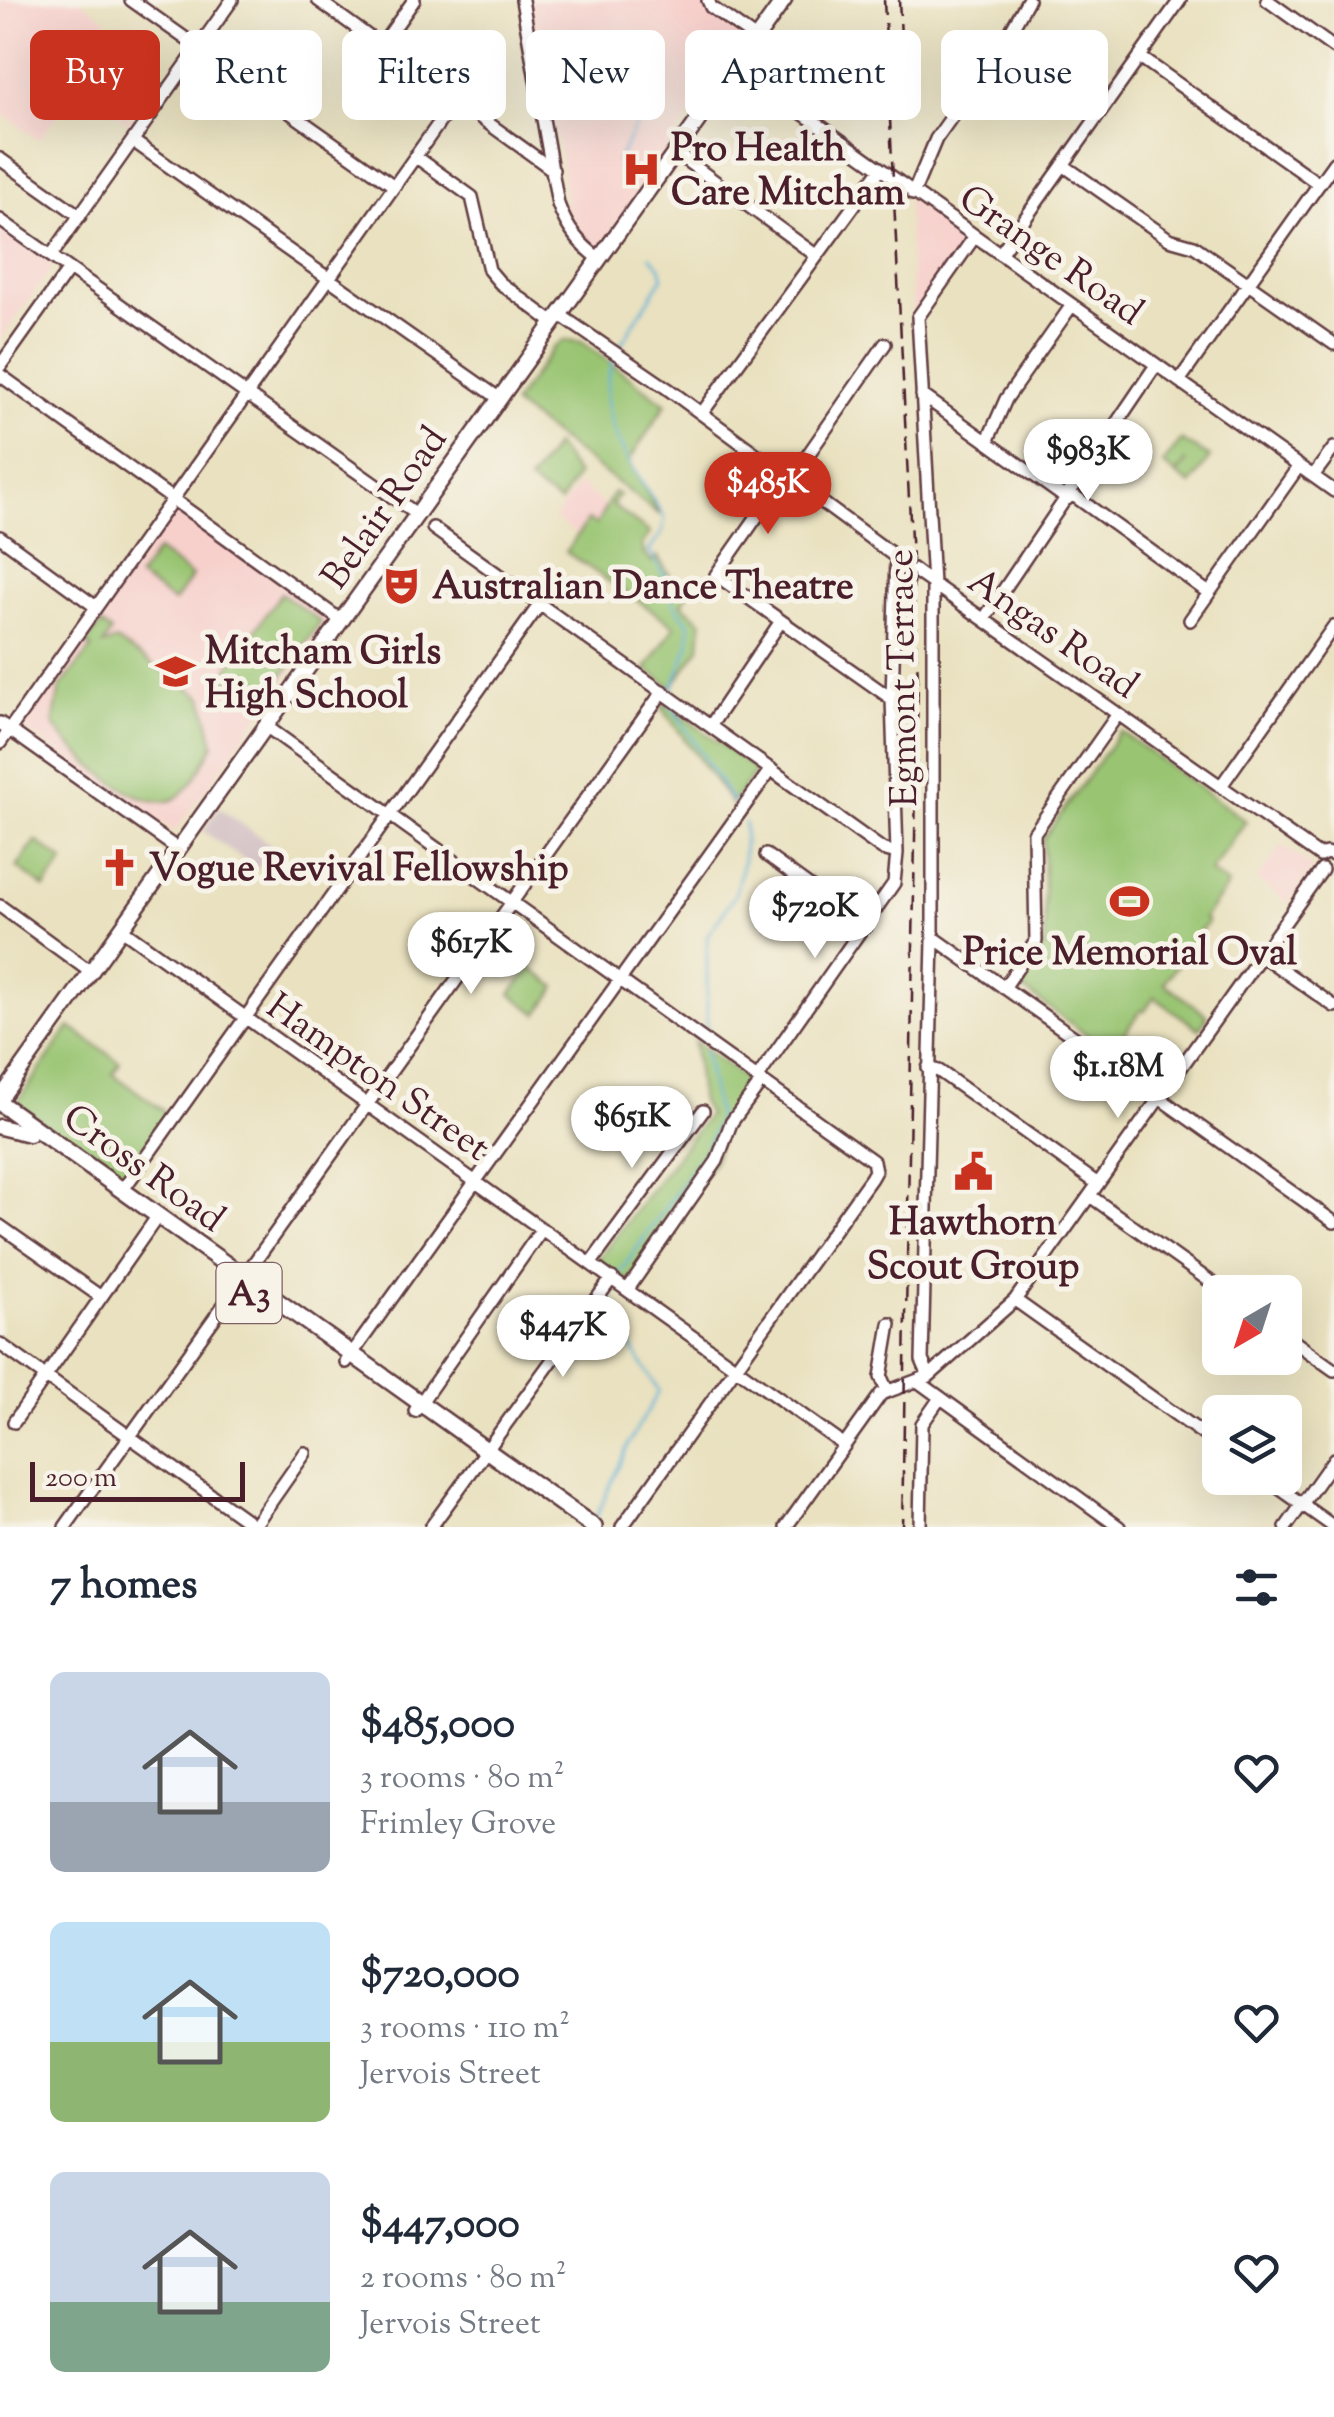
<!DOCTYPE html>
<meta charset="utf-8">
<style>
body{margin:0;font-family:"Sorts Mill Goudy",serif;background:#f2f2f3;color:#1f2937;height:100vh;display:flex;flex-direction:column;font-size:38px;white-space:nowrap}
*{box-sizing:border-box;margin:0}
p{font-size:32px;color:#747a83}
.icon{flex:none;width:55px;height:55px;fill:none;stroke:currentColor;stroke-width:2;stroke-linecap:round;stroke-linejoin:round}
.map{position:relative;height:1527px;overflow:hidden}
.drawer{display:flex;flex-direction:column;background:#fff;flex:1}
.drawer>*{flex:none}
.guide{position:absolute;left:30px;top:30px;width:1275px;height:90px;display:flex;gap:20px}
.needle{width:65px;rotate:219deg}
.fabs{position:absolute;left:1202px;top:1275px;display:grid;gap:20px}
.fabs a{display:grid;place-items:center;width:100px;height:100px;border-radius:15px;background:#fff;box-shadow:0 10px 40px #0002;font-size:50px}
.scale{position:absolute;left:30px;bottom:25px;width:215px;box-sizing:border-box;padding-left:10px;border:5px solid #4a1f2b;border-top:0;font-size:28px;line-height:35px;white-space:nowrap;color:#4a1f2b;-webkit-text-stroke:8px #f7f3e8;paint-order:stroke}
.price{position:absolute;translate:-50% -85px;padding:0 22px;border-radius:35px;background:#fff;color:#222;font-size:32px;line-height:65px;filter:drop-shadow(0 2px 5px #0008)}
.price::after{content:'';position:absolute;left:50%;top:60px;width:30px;height:22px;margin-left:-15px;background:inherit;clip-path:polygon(0 0,100% 0,50% 100%)}
.price.selected{background:#c8321e;color:#fff}
ul{padding:0;list-style:none}
li{display:flex;align-items:center;gap:30px;height:250px;padding:0 50px}
li span{display:grid;place-items:center;flex:none;width:280px;height:200px;border-radius:15px;color:#555}
li>.icon{margin-inline-start:auto}
span .icon{width:120px;height:120px;fill:#fffc;stroke-width:1}
li b{font-size:42px}
h2{display:flex;justify-content:space-between;align-items:center;height:120px;padding:0 50px;font-size:42px}
.chip{padding:0 35px;border-radius:15px;background:#fff;box-shadow:0 10px 40px #0002;font-size:35px;line-height:90px}
.chip.selected{background:#c8321e;color:#fff}
.map>svg:first-child{display:block}
.built{fill:#f7d0cc}
.industrial{fill:#d2bec3}
.green{fill:#99c572;stroke:#72724e;stroke-width:2.5}
.lines{fill:none;stroke-linecap:round;stroke-linejoin:round}
.stream{stroke:#5cb0d8;stroke-width:2.5}
.minor-casing{stroke:#623c41;stroke-width:16}
.major-casing{stroke:#623c41;stroke-width:19}
.highway-casing{stroke:#623c41;stroke-width:20}
.minor{stroke:#fff;stroke-width:11}
.major{stroke:#fff;stroke-width:14}
.highway{stroke:#fff;stroke-width:15}
.rail{stroke:#4a1f2b;stroke-width:2.5;stroke-dasharray:15 8;stroke-linecap:butt}
.labels{text-anchor:middle;stroke-width:10;stroke-linejoin:round;paint-order:stroke}
.shield{fill:#f7f3e8;stroke:#7e5f64;stroke-width:2.5}
.shield-label{font-size:35px;font-weight:bold;fill:#4a1f2b}
.poi-label{font-size:38px;font-weight:bold;fill:#4a1f2b;stroke:#f7f3e8;text-anchor:start}
.street-label{font-size:38px;fill:#4a1f2b;stroke:#f7f3e8}
</style>
<div class="map">
<svg width="1334" height="1527" viewBox="0 0 1334 1527">
<rect width="100%" height="100%" fill="#f7f3e8"/>
<filter id="ink" filterUnits="userSpaceOnUse"><feTurbulence type="fractalNoise" baseFrequency=".01" numOctaves="2"/><feDisplacementMap in="SourceGraphic" scale="20" xChannelSelector="R" yChannelSelector="G"/><feConvolveMatrix kernelMatrix="1 2 1 2 8 2 1 2 1" color-interpolation-filters="sRGB"/></filter>
<filter id="wash" filterUnits="userSpaceOnUse"><feTurbulence type="fractalNoise" baseFrequency=".0048" numOctaves="4" result="noise"/><feDisplacementMap in="SourceGraphic" scale="40" xChannelSelector="R" yChannelSelector="G"/><feGaussianBlur stdDeviation="2.25" result="paint"/><feColorMatrix in="noise" values="0 0 0 0 0 0 0 0 0 0 0 0 0 0 0 0 0 1.4 0 .05"/><feComposite in="paint" operator="in"/></filter>
<g filter="url(#wash)">
<rect width="100%" height="100%" fill="#e9e1bf"/>
<path class="built" d="M0,0H80L107,20L78,62L82,82L136,120L132,125L79,87L39,140L0,112Z
M530,0H705L710,12L743,37L599,249L588,241L566,208L561,158Z
M907,197L966,240L913,318Z
M0,227L54,265L0,341Z
M579,484L608,508L596,525L588,520L577,535L554,519Z
M176,510L330,618L175,832L20,727Z
M1282,845L1313,867L1288,903L1257,880Z"/>
<path class="industrial" d="M219,808L274,847L258,869L203,831Z"/>
<path class="green" d="M564,340L582,342L666,404L629,461L660,515L513,404L555,346Z
M1181,440L1210,457L1191,485L1177,475L1187,460L1176,474L1163,464Z
M555,445L577,475L560,503L529,482Z
M614,492L619,495L612,505L650,533L642,544L644,554L653,562L657,556L679,590L688,594L682,604L702,622L700,648L672,687L646,669L675,626L566,552L588,520L596,525Z
M157,551L192,576L174,602L138,577Z
M281,593L321,622L262,705L222,677Z
M101,624L111,632L103,645L116,641L203,697L214,744C205,761 195,783 179,796C147,822 69,750 53,724L60,687L92,648L86,643Z
M665,703L756,770L732,804L662,708Z
M1120,731L1246,821L1210,872L1228,885L1204,918L1207,922L1164,983L1208,1016L1199,1029L1154,997L1144,1011L1141,1010L1111,1052L1017,985L1045,944L1043,839Z
M36,841L64,861L45,888L17,867Z
M530,968L557,987L538,1014L511,994Z
M70,1027L120,1062L113,1074L169,1115L120,1180L16,1104Z
M694,1041L751,1083L725,1120L714,1161L630,1279L625,1280L600,1262L599,1258L708,1115L700,1100Z"/>
<g class="lines">
<path class="stream" d="M617,162L644,110
M619,347L663,277L660,267L650,256
M614,359C589,417 636,471 665,518L662,533L649,551L667,580L673,602L690,625L689,645L670,695
M669,702L733,803
M707,1030V936L735,895L743,861L745,823
M617,1277L706,1149L718,1120L705,1052
M594,1522L629,1443L659,1391L614,1319L610,1305L615,1285"/>
</g>
</g>
<g filter="url(#ink)">
<g class="lines">
<defs>
<path id="minor" d="M131,0L394,186
M318,0L553,170
M522,0L558,204C567,229 579,244 600,259
M708,0L711,7L756,39
M1267,0L1334,48
M382,45L414,0
M1140,57L1319,184
M736,66L1334,491
M133,141L500,399
M676,153L817,256
M415,156L472,197L489,270L500,283L554,323
M0,159L80,216
M1063,165L1169,239L1194,246L1334,344
M913,194L936,139L1004,43L1028,0
M0,220L418,515
M1000,254L1180,0
M51,256L232,0
M560,315L668,389L919,574L1320,856
M0,366L69,269
M0,375L342,621
M1179,381L1334,163
M922,395L1067,499
M702,413L880,170
M987,442L1006,399L1072,305
M786,475L716,575L892,699
M1313,476L1334,448
M791,479L885,344
M1069,492L1209,593
M433,528L882,849L897,853
M0,537L96,607
M984,619L1156,365
M1190,620L1299,466
M0,723L179,850
M711,725L781,621
M267,727L873,1161L875,1171L871,1178L622,1527
M0,743L456,99
M1221,786L1334,626
M766,855L865,927
M1320,856L1326,853L1334,855
M0,906L92,973
M123,930L844,1445
M933,937L1334,1222
M1261,955L1334,1006
M1004,988L1036,941L1034,833L1118,714
M928,1068L939,1071L1098,1184
M758,1077L894,883L897,853L892,699L896,557
M122,1191L540,604
M1090,1196L1225,1292
M0,1226L101,1297
M591,1263L703,1111
M628,1289L717,1161L731,1123L762,1081
M1015,1300L1220,1446
M1285,1335L1334,1370
M0,1344L256,1527
M346,1362L771,769
M929,1376L922,1360L933,941V584L918,317L975,236
M919,1382L1119,1527
M887,1390L881,1377L890,1324
M415,1411L542,1229
M14,1422L157,1217
M1265,1478L1334,1527
M254,1526L305,1453
M65,1527L663,691
M431,1527L612,1278
M786,1527L881,1394L929,1376L1015,1300L1322,870
M920,1527L922,1424L940,1398
M1286,1527L1334,1459"/>
<path id="major" d="M0,1099L784,0
M0,1127L29,1134"/>
<path id="highway" d="M0,1103L594,1527"/>
</defs>
<use href="#minor" class="minor-casing"/>
<use href="#major" class="major-casing"/>
<use href="#highway" class="highway-casing"/>
<use href="#minor" class="minor"/>
<use href="#major" class="major"/>
<use href="#highway" class="highway"/>
<path class="rail" d="M884,0L918,679L902,1527
M899,0L905,110"/>
</g>
</g>
<defs>
<symbol id="hospital-bare" viewBox="-9 -9 18 18"><path d="M-5-5h3v3.5h4V-5h3V5h-3V1.5h-4V5h-3Z" fill="#c8321e" stroke="#f7f3e8" stroke-width="2.5" paint-order="stroke"/></symbol>
<symbol id="theatre-bare" viewBox="-9 -9 18 18"><path d="M-5-5.5Q0-4 5-5.5V0Q5 5 0 6Q-5 5-5 0ZM-3.3-2.5H-1v1.5H-3.3ZM1-2.5H3.3v1.5H1ZM-2.8 1Q0 5.5 2.8 1Z" fill="#c8321e" stroke="#f7f3e8" stroke-width="2.5" paint-order="stroke"/></symbol>
<symbol id="school-bare" viewBox="-9 -9 18 18"><path d="M0-5L7-2L0 1L-7-2ZM-4 1L0 2.5L4 1V4Q0 6-4 4Z" fill="#c8321e" stroke="#f7f3e8" stroke-width="2.5" paint-order="stroke"/></symbol>
<symbol id="church-bare" viewBox="-9 -9 18 18"><path d="M-1.2-6h2.4v3.5h3.3v2.4h-3.3V6h-2.4V-.1h-3.3v-2.4h3.3Z" fill="#c8321e" stroke="#f7f3e8" stroke-width="2.5" paint-order="stroke"/></symbol>
<symbol id="stadium-bare" viewBox="-9 -9 18 18"><path d="M0-5a6.5 5 0 1 0 0 10a6.5 5 0 1 0 0-10ZM-3.5-1.8h7v3.6h-7Z" fill="#c8321e" stroke="#f7f3e8" stroke-width="2.5" paint-order="stroke"/></symbol>
<symbol id="civic-bare" viewBox="-9 -9 18 18"><path d="M-.6-6.5H3V-4.5H.6V-3L4-1V1h2V6H-6V1h2V-1L-.6-3ZM-1.2 2.5V6h2.4V2.5Z" fill="#c8321e" stroke="#f7f3e8" stroke-width="2.5" paint-order="stroke"/></symbol>
</defs>
<g fill-rule="evenodd">
<use href="#hospital-bare" x="614" y="142" width="55" height="55"/>
<use href="#theatre-bare" x="374" y="558" width="55" height="55"/>
<use href="#school-bare" x="148" y="644" width="55" height="55"/>
<use href="#church-bare" x="92" y="840" width="55" height="55"/>
<use href="#stadium-bare" x="1102" y="874" width="55" height="55"/>
<use href="#civic-bare" x="946" y="1144" width="55" height="55"/>
</g>
<g class="labels">
<rect class="shield" x="216.5" y="1263" width="65" height="60" rx="8"/>
<g class="shield-label">
<text x="249" y="1305">A3</text>
</g>
<g class="poi-label">
<text x="671" y="160">Pro Health<tspan x="671" dy="44">Care Mitcham</tspan></text>
<text x="432" y="598">Australian Dance Theatre</text>
<text x="205" y="663">Mitcham Girls<tspan x="205" dy="44">High School</tspan></text>
<text x="149" y="880">Vogue Revival Fellowship</text>
<text x="1130" y="964" text-anchor="middle">Price Memorial Oval</text>
<text x="973" y="1234" text-anchor="middle">Hawthorn<tspan x="973" dy="44">Scout Group</tspan></text>
</g>
<g class="street-label">
<text transform="translate(1052 254) rotate(35)" y="13">Grange Road</text>
<text transform="translate(383 507) rotate(-55)" y="13">Belair Road</text>
<text transform="translate(1054 632) rotate(35)" y="13">Angas Road</text>
<text transform="translate(901 678) rotate(-91)" y="13">Egmont Terrace</text>
<text transform="translate(379 1076) rotate(35)" y="13">Hampton Street</text>
<text transform="translate(145 1167) rotate(36)" y="13">Cross Road</text>
</g>
</g>
</svg>
<div class="fabs">
<a><svg class="needle" viewBox="-14 -14 28 28"><path d="M0-13l5 13h-10z" fill="#e53935"/><path d="M0 13l5-13h-10z" fill="#747a83"/></svg></a>
<a><svg class="icon" aria-label="layers" viewBox="0 0 24 24"><path d="M12 4l9 5-9 5-9-5zM3 14l9 5 9-5"/></svg></a>
</div>
<div class="scale">200 m</div>
<b class="price" style="left:1088px;top:504px">$983K</b>
<b class="price selected" style="left:768px;top:537px">$485K</b>
<b class="price" style="left:815px;top:961px">$720K</b>
<b class="price" style="left:471px;top:997px">$617K</b>
<b class="price" style="left:1118px;top:1121px">$1.18M</b>
<b class="price" style="left:632px;top:1171px">$651K</b>
<b class="price" style="left:563px;top:1380px">$447K</b>
<div class="guide">
<a class="chip selected">Buy</a>
<a class="chip">Rent</a>
<a class="chip">Filters</a>
<a class="chip">New</a>
<a class="chip">Apartment</a>
<a class="chip">House</a>
</div>
</div>
<section class="drawer">
<h2>7 homes<svg class="icon" aria-label="filters" viewBox="0 0 24 24"><path d="M4 7h16M4 17h16"/><circle cx="9" cy="7" r="2"/><circle cx="15" cy="17" r="2"/></svg></h2>
<ul>
<li><span style="background:linear-gradient(#c9d6e8 65%,#9aa5b1 0)"><svg class="icon" aria-label="home" viewBox="0 0 24 24"><path d="M3 11l9-7 9 7M6 9v11h12V9"/></svg></span><div><b>$485,000</b><p>3 rooms · 80 m²</p><p>Frimley Grove</p></div><svg class="icon" aria-label="heart" viewBox="0 0 24 24"><path d="M12 20l-8-8c-3-5 5-10 8-4 3-6 11-1 8 4z"/></svg></li>
<li><span style="background:linear-gradient(#bfe0f5 60%,#8fb573 0)"><svg class="icon" aria-label="home" viewBox="0 0 24 24"><path d="M3 11l9-7 9 7M6 9v11h12V9"/></svg></span><div><b>$720,000</b><p>3 rooms · 110 m²</p><p>Jervois Street</p></div><svg class="icon" aria-label="heart" viewBox="0 0 24 24"><path d="M12 20l-8-8c-3-5 5-10 8-4 3-6 11-1 8 4z"/></svg></li>
<li><span style="background:linear-gradient(#c9d6e8 65%,#7fa58c 0)"><svg class="icon" aria-label="home" viewBox="0 0 24 24"><path d="M3 11l9-7 9 7M6 9v11h12V9"/></svg></span><div><b>$447,000</b><p>2 rooms · 80 m²</p><p>Jervois Street</p></div><svg class="icon" aria-label="heart" viewBox="0 0 24 24"><path d="M12 20l-8-8c-3-5 5-10 8-4 3-6 11-1 8 4z"/></svg></li>
</ul>
</section>
